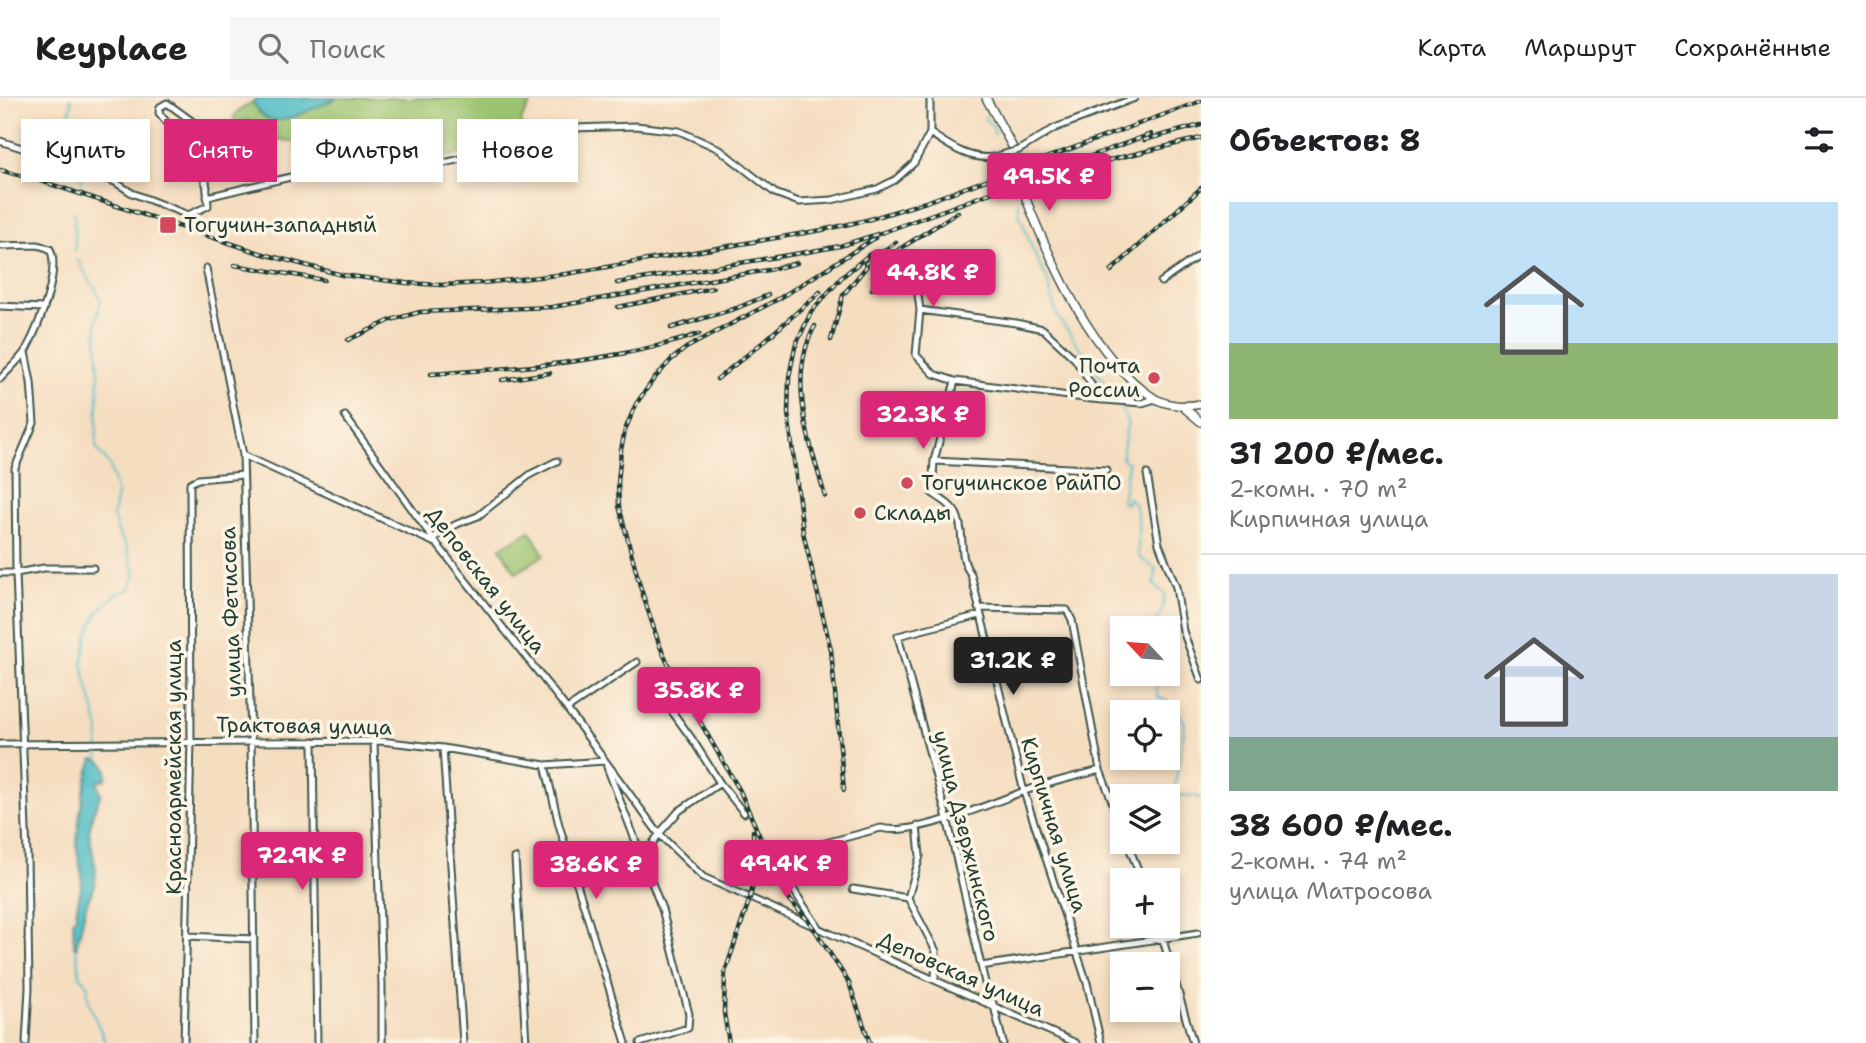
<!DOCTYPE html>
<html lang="ru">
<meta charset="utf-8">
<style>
body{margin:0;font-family:"Shantell Sans",sans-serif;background:#f6f6f6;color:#202124;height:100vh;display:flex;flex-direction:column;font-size:26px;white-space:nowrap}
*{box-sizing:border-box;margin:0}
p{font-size:23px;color:#757577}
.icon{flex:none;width:38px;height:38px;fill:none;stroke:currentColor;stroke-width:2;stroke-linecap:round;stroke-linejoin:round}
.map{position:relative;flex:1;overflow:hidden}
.side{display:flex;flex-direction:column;background:#fff;width:665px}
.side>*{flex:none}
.guide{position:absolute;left:21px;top:21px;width:665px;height:63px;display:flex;gap:14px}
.needle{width:46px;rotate:296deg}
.tools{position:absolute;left:1110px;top:518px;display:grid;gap:14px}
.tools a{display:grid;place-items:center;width:70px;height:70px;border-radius:0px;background:#fff;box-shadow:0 4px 10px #0003;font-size:35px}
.price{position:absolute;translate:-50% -60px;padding:0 16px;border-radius:7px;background:#db2777;color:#fff;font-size:23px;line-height:46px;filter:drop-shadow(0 2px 4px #0008)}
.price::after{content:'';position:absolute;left:50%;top:42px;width:21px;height:16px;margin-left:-10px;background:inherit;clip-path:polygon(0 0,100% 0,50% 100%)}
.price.active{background:#222;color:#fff}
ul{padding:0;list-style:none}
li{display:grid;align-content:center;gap:14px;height:371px;padding:0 28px}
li+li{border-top:2px solid #e0e0e0}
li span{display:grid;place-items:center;height:217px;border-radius:0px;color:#555}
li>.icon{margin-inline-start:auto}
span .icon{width:126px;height:126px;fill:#fffc;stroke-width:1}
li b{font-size:30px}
h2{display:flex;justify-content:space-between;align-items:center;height:84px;padding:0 28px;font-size:30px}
.chip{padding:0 24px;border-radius:0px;background:#fff;box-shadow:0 4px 10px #0003;font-size:24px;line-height:63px}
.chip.active{background:#db2777;color:#fff}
header{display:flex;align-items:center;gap:42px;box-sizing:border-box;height:98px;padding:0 35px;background:#fff;border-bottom:2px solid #e0e0e0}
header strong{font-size:33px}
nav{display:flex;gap:38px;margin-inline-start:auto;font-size:24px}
.search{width:490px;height:63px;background:#f6f6f6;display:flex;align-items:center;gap:18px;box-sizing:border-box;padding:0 24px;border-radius:0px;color:#757577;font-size:26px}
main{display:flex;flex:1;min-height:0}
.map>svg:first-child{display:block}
.green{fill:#9cc46f;stroke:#5e8052;stroke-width:2}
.water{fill:#4dbbc5;stroke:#367c7c;stroke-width:2}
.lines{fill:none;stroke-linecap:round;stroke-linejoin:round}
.stream{stroke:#4dbbc5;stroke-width:2}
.major-tunnel{stroke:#cabda4;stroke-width:7;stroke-dasharray:7 3.5;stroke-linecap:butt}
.minor-casing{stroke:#3f5549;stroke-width:9}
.major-casing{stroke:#3f5549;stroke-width:10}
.minor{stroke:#fff;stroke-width:5}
.major{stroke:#fff;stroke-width:7}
.rail-casing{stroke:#1f3d34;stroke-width:4.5}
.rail{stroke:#fcf5e5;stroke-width:2;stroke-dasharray:5;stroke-linecap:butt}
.minor-bridge-casing{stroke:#3f5549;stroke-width:9;stroke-linecap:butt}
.minor-bridge{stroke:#fff;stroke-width:5}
.poi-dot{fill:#d1495b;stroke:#fcf5e5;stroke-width:2.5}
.labels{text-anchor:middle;stroke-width:7;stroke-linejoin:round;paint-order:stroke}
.poi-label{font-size:21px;fill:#1f3d34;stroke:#fcf5e5;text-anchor:start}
.street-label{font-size:21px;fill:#1f3d34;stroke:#fcf5e5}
</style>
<header>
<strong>Keyplace</strong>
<div class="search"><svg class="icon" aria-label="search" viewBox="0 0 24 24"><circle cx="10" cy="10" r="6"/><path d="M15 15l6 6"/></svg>Поиск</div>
<nav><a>Карта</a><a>Маршрут</a><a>Сохранённые</a></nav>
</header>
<main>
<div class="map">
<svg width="1201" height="945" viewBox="0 0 1201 945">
<rect width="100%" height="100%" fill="#fcf5e5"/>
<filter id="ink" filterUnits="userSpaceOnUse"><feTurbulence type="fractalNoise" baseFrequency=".0143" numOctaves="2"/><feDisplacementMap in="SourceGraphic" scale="14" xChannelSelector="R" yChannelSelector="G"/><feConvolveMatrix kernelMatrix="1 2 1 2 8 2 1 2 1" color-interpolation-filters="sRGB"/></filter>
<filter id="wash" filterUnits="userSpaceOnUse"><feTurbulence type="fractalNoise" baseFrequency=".00686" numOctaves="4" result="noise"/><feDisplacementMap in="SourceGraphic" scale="28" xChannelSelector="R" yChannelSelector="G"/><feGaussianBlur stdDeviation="1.57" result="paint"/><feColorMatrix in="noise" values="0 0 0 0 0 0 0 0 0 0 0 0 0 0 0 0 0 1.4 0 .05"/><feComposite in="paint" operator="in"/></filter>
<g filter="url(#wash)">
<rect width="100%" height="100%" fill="#f5ddc0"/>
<path class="green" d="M337,0H534L521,22L524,33L496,46L422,65L348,63L307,67L294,44L267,39L247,21L233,22L236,15L253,4L260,16L295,18Z
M530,433L544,457L516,475L500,450Z"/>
<path class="water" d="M257,0H337C322,6 289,25 273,22C263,21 257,12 253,4Z
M93,661C105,662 109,671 106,681L97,684L101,696L93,715L89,734L96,772L95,788L87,804L76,851L74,848L73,822L76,819C76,806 82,794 82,781C82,770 77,759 77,749C77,724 84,684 93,661Z"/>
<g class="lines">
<path class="stream" d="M985,18L986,22L994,29V37
M63,59L62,32L71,10V0
M65,66L82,80L81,84
M1018,104L1020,118L1034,155L1047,181L1057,218L1116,300
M74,114L75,153
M77,161L101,201L96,223L99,277L96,349L110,368L117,397L113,418L120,439L126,447L135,476L130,491L116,496L98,514L88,535L82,566L99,632L98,662
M1120,309L1128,325C1125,332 1124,351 1122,361L1128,365L1122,404L1126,406L1128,399C1144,411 1136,442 1139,459L1156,471L1154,487L1165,496L1161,517L1151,530
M1159,576L1156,591L1158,599L1174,606L1185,625L1175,688L1177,697L1195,698L1201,701
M76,851L80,878L88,888C85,908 100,926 105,945"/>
</g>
</g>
<g filter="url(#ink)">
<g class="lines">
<path class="major-tunnel" d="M1008,49L1026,101"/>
<defs>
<path id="minor" d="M930,35C951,49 969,62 994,59
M0,43L53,60L76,64L90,75L115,84L132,95L188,117L208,108C207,83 200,54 216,33L200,29L167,5L160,9L159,15L196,60L207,89
M1019,52L1055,30L1135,0
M207,99L324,71L423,70L499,52L574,30L636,28L679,33L719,51L775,95L799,104L832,102L877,91L895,82L914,65L930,35V0
M0,148L38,147L50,151C61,173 38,230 26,252C20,262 8,272 0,281
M914,167L920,212L916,257L934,276L955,283L1092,301L1142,305L1155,301
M206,170L243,357L251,642L255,945
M1161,184L1201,156
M0,208L43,210
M920,212L1016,225L1043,231L1075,261L1101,302
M25,254L31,284L34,325L15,370L16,475L27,757L29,890L26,945
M955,283L934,363L932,395C941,401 952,407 957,417C966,436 957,459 971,476L1024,694L1087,885L1101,945
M1128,304L1132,301L1136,285
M345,318L437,446L567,611L659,736L703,779L1076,945
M243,357L435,445
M934,363L1107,372
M1147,376L1159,446L1176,489L1183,533L1201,582
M433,440L457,426L478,418L531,376L557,363
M0,475H16L44,470H93
M978,510L1067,512L1072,522L1100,672L1122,729
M980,517L898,538L947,720L986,889L994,908L1003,945
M655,590L692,641L720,685
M567,611L637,564
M313,643L317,945
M374,643L382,887V945
M0,646L380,643L443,650L545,667L605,663
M443,650L463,945
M545,667L559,727L626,945
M607,669L662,811L689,916L688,930L640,945
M917,728L920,758L908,800L936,853L935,882
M1127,744L1142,782
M515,760L526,945
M576,784L643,760L659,736L679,713L720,685L744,715
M853,791L908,800
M1159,828L1193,945
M818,829C810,816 790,790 786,776C783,766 789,758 796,753L881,730C912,739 990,706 1022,694C1047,685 1074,679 1100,672
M188,838L254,841
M981,868L1198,835
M184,945L191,643L190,385L198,381L243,377"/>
<path id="major" d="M986,0L1012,48
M1026,101C1052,166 1093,260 1154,300C1167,308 1186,309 1201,306
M1183,309L1201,324"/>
</defs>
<use href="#minor" class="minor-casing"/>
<use href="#major" class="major-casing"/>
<use href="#minor" class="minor"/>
<use href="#major" class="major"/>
<defs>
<path id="rail" d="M1144,42L1201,27
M1089,67L1201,40
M0,72L44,84L260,155L342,177L406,185L442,187L483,185L566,176L822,132L867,122L926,104L1201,3
M865,166L896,144
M234,167L324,182
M1111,173L1201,90
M877,174L898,152L958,114
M617,185L807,154L840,148L881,135L1151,36
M872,191L887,168
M618,209L713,190
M815,228C786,279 810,346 825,398
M671,230L737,210L768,197
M348,242L391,222L420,214L552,209L768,172L797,165
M831,242L843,197L867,168
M431,276C518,270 616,264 699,236
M717,281L762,245L820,194
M502,282L550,275
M844,692L831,552L803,434L788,315L789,279L795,249L811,214L842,179L870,156
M729,945L724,915L725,874L750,800L755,778L753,733
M870,945L849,885L811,826L790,802L777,778L740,693L673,577L659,546L640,488L619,408L618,385L621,352L625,332L636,306L653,282L671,262L686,250L780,200L875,140"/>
</defs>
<use href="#rail" class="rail-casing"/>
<use href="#rail" class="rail"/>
<defs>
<path id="minor-bridge" d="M994,59L1019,52"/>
</defs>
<use href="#minor-bridge" class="minor-bridge-casing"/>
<use href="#minor-bridge" class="minor-bridge"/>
</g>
</g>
<g class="poi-dot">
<rect x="159" y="118" width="18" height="18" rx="3.5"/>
<circle cx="1154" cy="280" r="7"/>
<circle cx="907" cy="385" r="7"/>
<circle cx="860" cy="415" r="7"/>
</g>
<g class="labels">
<g class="poi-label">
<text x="184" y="134">Тогучин-западный</text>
<text x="1140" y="275" text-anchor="end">Почта<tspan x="1140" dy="24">России</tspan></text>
<text x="921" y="392">Тогучинское РайПО</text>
<text x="874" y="422">Склады</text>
</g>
<g class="street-label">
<text transform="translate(486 482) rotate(52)" y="7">Деповская улица</text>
<text transform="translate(231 514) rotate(-92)" y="7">улица Фетисова</text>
<text transform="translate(304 628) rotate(1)" y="7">Трактовая улица</text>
<text transform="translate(174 669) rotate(-90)" y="7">Красноармейская улица</text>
<text transform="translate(1054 727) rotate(73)" y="7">Кирпичная улица</text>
<text transform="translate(966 738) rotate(76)" y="7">улица Дзержинского</text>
<text transform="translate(961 876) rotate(24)" y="7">Деповская улица</text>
</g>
</g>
</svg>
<div class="tools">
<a><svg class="needle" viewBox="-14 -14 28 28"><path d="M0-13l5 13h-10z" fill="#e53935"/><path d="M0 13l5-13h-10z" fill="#757577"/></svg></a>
<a><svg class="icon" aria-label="locate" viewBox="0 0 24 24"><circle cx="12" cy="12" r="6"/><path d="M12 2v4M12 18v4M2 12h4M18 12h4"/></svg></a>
<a><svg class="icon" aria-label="layers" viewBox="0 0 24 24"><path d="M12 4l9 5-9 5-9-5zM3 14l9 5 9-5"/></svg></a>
<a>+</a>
<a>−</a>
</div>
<b class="price" style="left:1049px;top:115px">49.5K ₽</b>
<b class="price" style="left:933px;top:211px">44.8K ₽</b>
<b class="price" style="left:923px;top:353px">32.3K ₽</b>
<b class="price active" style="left:1013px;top:599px">31.2K ₽</b>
<b class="price" style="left:699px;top:629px">35.8K ₽</b>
<b class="price" style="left:302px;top:794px">72.9K ₽</b>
<b class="price" style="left:786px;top:802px">49.4K ₽</b>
<b class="price" style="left:596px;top:803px">38.6K ₽</b>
<div class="guide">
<a class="chip">Купить</a>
<a class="chip active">Снять</a>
<a class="chip">Фильтры</a>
<a class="chip">Новое</a>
</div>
</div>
<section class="side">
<h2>Объектов: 8<svg class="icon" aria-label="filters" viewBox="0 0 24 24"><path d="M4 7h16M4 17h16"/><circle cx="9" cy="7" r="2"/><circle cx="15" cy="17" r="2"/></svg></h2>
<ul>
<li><span style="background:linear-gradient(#bfe0f5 65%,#8fb573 0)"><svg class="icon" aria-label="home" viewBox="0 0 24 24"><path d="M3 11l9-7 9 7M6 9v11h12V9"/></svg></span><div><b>31 200 ₽/мес.</b><p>2-комн. · 70 m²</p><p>Кирпичная улица</p></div></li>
<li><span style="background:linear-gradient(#c9d6e8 75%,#7fa58c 0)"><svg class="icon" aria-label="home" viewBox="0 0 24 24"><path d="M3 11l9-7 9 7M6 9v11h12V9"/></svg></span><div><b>38 600 ₽/мес.</b><p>2-комн. · 74 m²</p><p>улица Матросова</p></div></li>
</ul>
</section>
</main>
